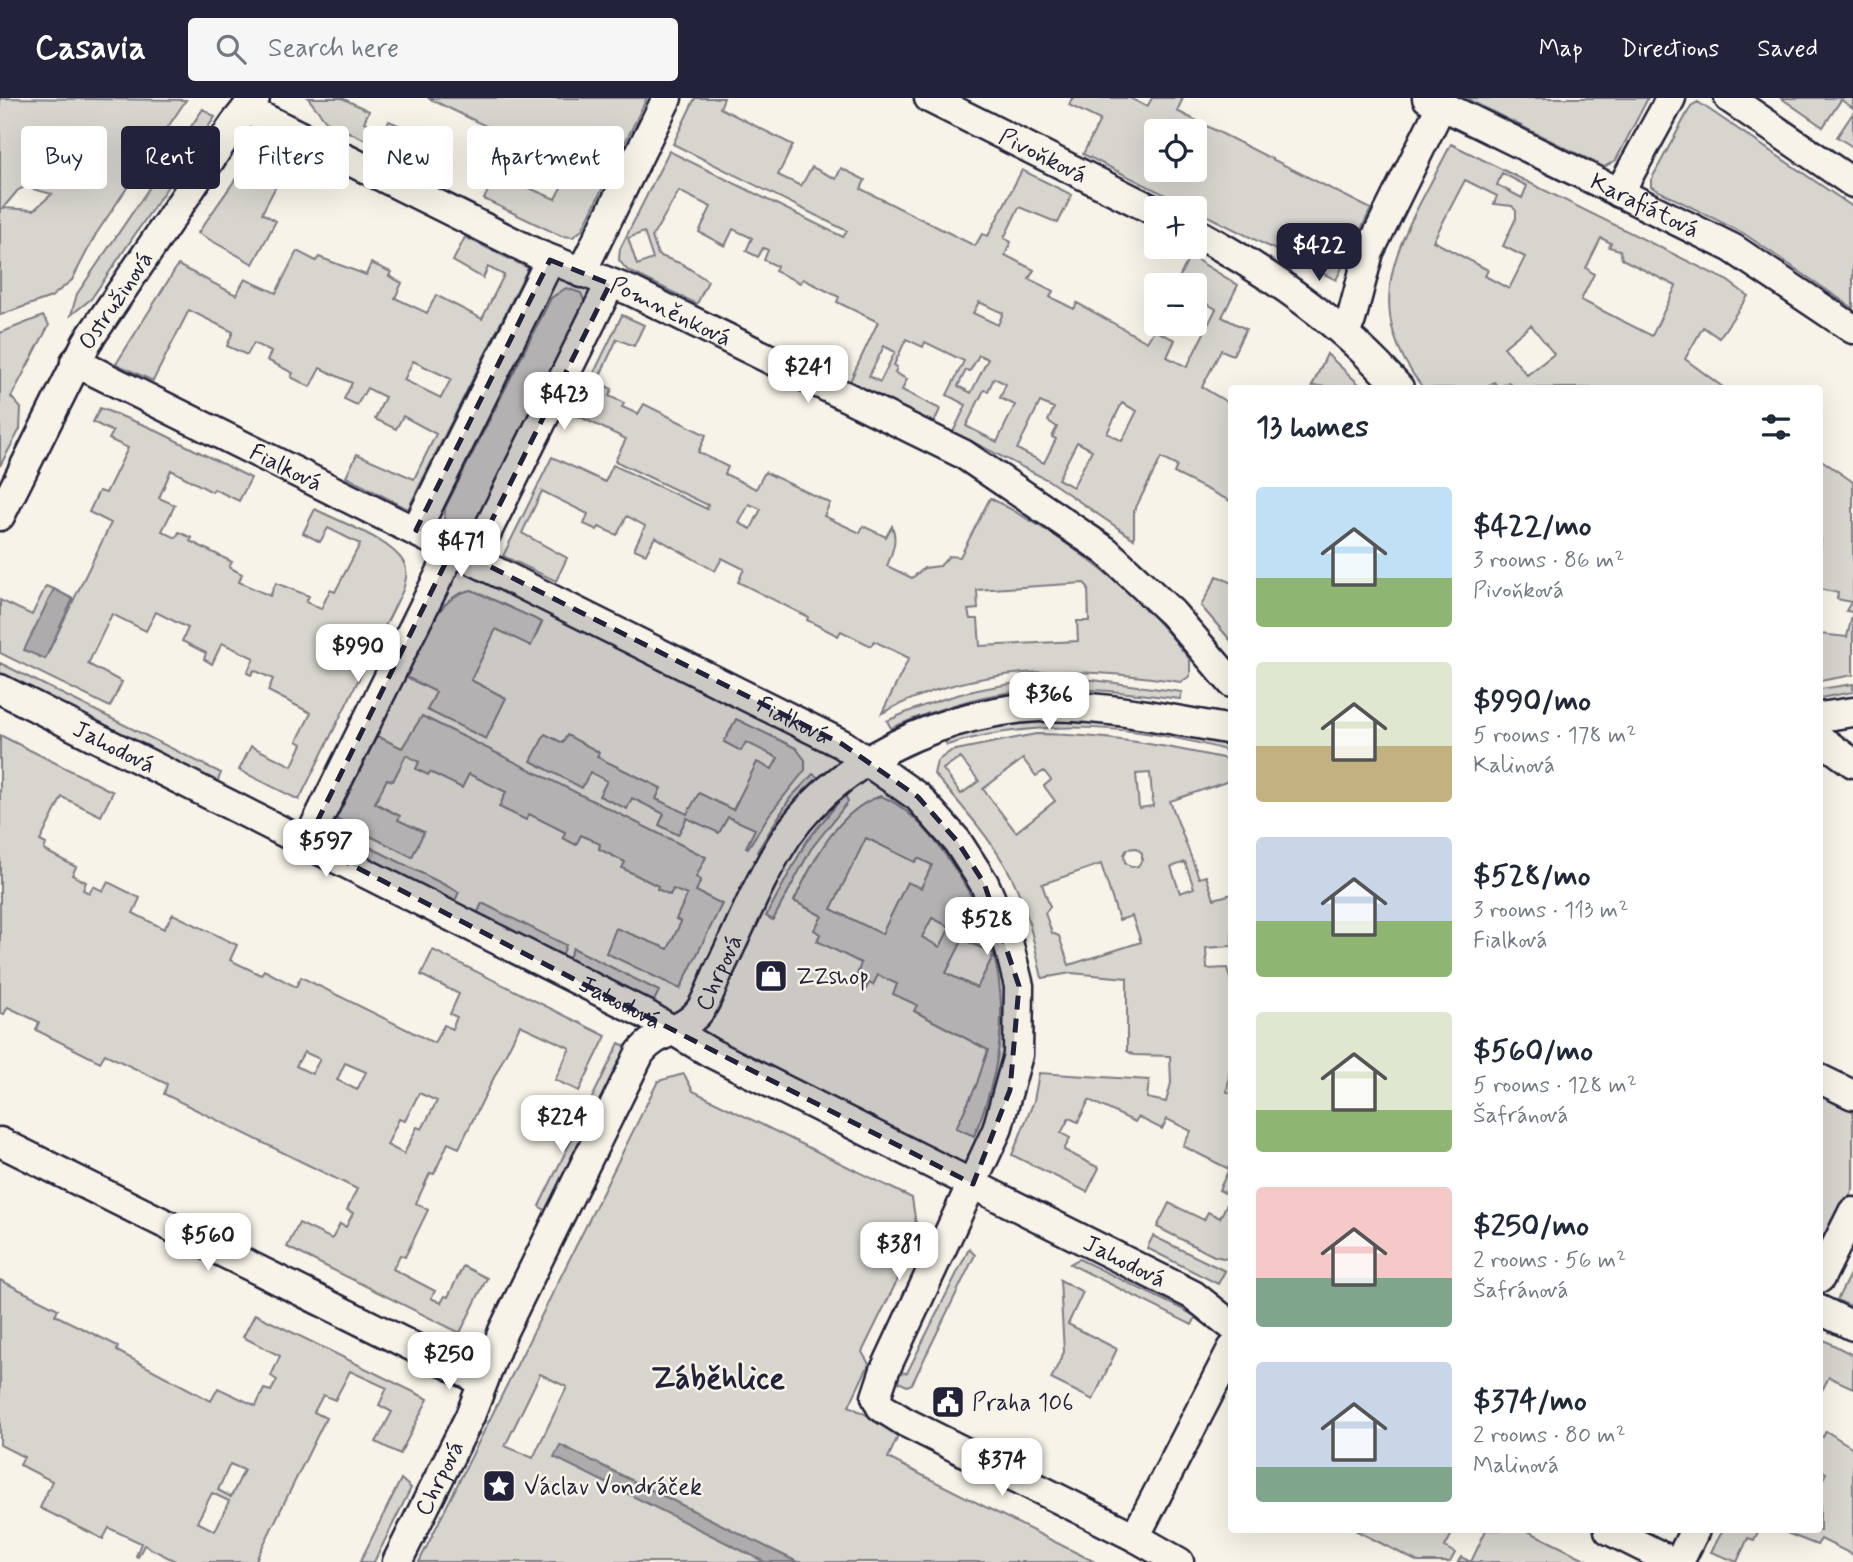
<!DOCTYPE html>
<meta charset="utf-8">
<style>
body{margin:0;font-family:Mynerve,sans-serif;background:#f6f6f7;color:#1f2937;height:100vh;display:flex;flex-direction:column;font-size:26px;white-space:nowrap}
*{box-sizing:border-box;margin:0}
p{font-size:23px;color:#747a83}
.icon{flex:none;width:38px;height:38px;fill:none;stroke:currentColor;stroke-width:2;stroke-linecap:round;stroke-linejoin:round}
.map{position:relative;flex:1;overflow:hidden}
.details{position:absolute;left:1228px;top:287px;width:595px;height:1148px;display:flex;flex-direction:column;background:#fff;border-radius:7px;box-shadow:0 7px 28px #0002}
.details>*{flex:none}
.banner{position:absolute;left:21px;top:28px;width:665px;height:63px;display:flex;gap:14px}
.tools{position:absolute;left:1144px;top:21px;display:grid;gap:14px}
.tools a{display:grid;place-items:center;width:63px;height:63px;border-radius:7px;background:#fff;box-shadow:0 7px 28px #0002;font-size:35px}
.price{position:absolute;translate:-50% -60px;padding:0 16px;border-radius:14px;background:#fff;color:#222;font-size:23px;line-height:46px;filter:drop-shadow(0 2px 4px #0008)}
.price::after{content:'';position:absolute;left:50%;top:42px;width:21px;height:16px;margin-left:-10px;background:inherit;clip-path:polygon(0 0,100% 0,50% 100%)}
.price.active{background:#22223b;color:#fff}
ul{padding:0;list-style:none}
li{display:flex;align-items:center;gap:21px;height:175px;padding:0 28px}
li span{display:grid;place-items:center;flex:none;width:196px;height:140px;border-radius:7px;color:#555}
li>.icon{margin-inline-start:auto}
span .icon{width:84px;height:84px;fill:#fffc;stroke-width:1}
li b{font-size:30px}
h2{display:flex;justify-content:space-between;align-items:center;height:84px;padding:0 28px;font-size:30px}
.tag{padding:0 24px;border-radius:7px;background:#fff;box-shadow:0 7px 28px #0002;font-size:24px;line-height:63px}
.tag.active{background:#22223b;color:#fff}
header{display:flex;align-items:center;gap:42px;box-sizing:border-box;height:98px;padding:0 35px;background:#22223b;color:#fff}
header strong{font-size:33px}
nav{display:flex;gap:38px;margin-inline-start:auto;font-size:24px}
.search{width:490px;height:63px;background:#f6f6f7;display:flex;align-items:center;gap:18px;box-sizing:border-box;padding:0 24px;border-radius:7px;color:#747a83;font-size:26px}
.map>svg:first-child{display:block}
.green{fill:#d8d5cf;stroke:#7d7c85;stroke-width:2;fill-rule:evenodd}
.water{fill:#aeabad;stroke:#76747f;stroke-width:2}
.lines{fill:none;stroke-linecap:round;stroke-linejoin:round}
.minor-casing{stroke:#22223b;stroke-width:33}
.minor{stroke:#f7f3e8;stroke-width:28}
.marked{fill:#22223b;fill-opacity:0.2;stroke:#22223b;stroke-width:5;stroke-dasharray:14 9;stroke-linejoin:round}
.labels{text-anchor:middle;stroke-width:5;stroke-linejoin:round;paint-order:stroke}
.street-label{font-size:24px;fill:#22223b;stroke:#f7f3e8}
.poi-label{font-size:24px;fill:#22223b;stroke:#f7f3e8;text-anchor:start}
.district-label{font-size:32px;font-weight:bold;fill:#22223b;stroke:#f7f3e8}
</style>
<header>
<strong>Casavia</strong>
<div class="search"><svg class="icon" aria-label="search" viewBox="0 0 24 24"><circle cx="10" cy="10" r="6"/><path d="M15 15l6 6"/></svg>Search here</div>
<nav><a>Map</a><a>Directions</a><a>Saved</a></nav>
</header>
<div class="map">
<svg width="1853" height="1464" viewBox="0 0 1853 1464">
<rect width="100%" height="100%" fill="#f7f3e8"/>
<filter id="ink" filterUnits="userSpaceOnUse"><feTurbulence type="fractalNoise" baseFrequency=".0143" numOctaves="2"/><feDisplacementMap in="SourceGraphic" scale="14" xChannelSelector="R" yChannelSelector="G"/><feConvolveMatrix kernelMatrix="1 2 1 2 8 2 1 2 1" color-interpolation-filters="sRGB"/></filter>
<g filter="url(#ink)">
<path class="green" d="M0,0L186,2L96,136L72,182L51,199L0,217ZM25,89L52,96L34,112L3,110L18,92Z
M308,0H342L369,13L364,24L384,34L389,23L401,28L388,53L326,23Z
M428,0H647L582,132L573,139L561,138L484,101L496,76L555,101L571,70L549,59L554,47L539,40L533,51Z
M695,0H724L720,10L793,47L778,77L801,88L812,69L836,81L841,70L865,82L861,91L975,148L982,136L988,138L1022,72L1072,97L1058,125L1019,109L1004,140L1011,144L1005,157L1034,172L1029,181L1053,193L1050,199L1074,211L1077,205L1147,244L1154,232L1175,242L1167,259L1187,269L1216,211L1200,202L1203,197L1195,193V187L1177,184L1190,158L1238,187L1222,219L1246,231L1233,257L1221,252L1202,289L1232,307V404L1174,375L1177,368L1161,360L1134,413V441L1048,382L953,334L966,307L947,297L964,263L925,244L923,249L906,241L894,267L897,269L895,275L907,281L902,292L940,311L934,325L850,283L878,224L837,204L839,199L803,181L800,185L775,173L777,168L764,162L768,152L763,150L758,159L746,153L752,140L733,131L725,148L699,134L711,109L679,93L652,139L658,157L682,166L708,183L697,206L627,172L619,162L620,151L669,53L843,139L847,133L673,46ZM644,134L653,161L637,167L628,140ZM979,204L1003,215L998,227L973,215ZM884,248L895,254L880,284L869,278ZM979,257L988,261L971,295L958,288L966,272L970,273ZM994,280L1006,286L1000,300L1015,307L997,344L966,328L984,292L988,293ZM1040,304L1054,310L1048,323L1057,329L1052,339L1056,341L1044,365L1017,351ZM1122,305L1137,313L1122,343L1107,335ZM1077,344L1092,352L1073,389L1058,381Z
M1072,0H1130L1147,9L1152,0H1183L1177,13L1371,111L1336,182L1083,56L1100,22L1069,7ZM1157,33H1195V72H1157Z
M1465,0H1648L1616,62L1604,69Z
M1781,0H1853V10L1841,2L1823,29Z
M1698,4L1853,109V210L1743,135L1651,89V82L1691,8Z
M203,11L215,19L91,201L71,217L77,196Z
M1853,15V49L1837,39Z
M1451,46L1728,183L1748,198L1719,240L1703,229L1685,261L1724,290H1514L1508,284L1499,290L1494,284L1485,290H1423C1352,199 1408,133 1451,46ZM1502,75L1527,88L1522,100L1497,87ZM1465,82L1497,98L1494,106L1512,108L1516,113V120L1503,148L1525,159L1509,191L1485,178L1488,172L1433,143ZM1601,140L1611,145L1609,149L1620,152L1622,161L1676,188L1652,238L1581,202L1594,176L1586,170ZM1531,227L1554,256L1527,277L1504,249Z
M274,50L296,56L287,67L262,115L276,123L253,166L198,135L251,59L255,55Z
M465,139L528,170L408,411L346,379L357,356L414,381L436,336L403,318L396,331L375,321L385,299L367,290L357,307L344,301L352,285L320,270L310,289L291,279L293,275L267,262L271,254L254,245L247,257L227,248L233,234L189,212L153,283L116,266L178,167L236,197L245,181L276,195L297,153L316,163L319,159L366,177L371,165L391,174L389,178L402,185L395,200L427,215L436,197L482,221L504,177L488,169L483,180L453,163ZM413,263L451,281L441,300L404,282Z
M566,190L581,195L586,207L474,432C462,439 452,437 444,426L445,410L551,200Z
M622,217L644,227L634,248L617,241L597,284L612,291L609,298L624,305L622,309L638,316L644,306L706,337L698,354L728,369L725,376L756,391L765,374L830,405L824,418L860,435L863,428L886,439L892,428C898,442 892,455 887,468L912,480L924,470L940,468L949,458L960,459L990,400C1067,440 1137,491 1190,562V578L1181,584C1078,569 977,564 882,615L909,560L874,543L871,548L841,533L838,538L807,522L808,519L738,484L744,471L722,460L715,473L655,439L646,456L634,451L645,428L627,418L617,437L599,429L597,432L584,426L588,416L542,393L522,435L567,460L556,483L503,458L552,359L605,384L613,367L707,411L708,407L615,363L626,341L574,316ZM749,406L761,411L751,431L739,425ZM1084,485L1088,489L1089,523H1077L1078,543L980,548L978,521H970L968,512L978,511L977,492Z
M43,218L49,227L11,299L21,310L20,331L0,368V235Z
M1327,256L1363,290L1312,288Z
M100,310L149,329L251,380L239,403L214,391L212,394L171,372L159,400L175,407L162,433L176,440L179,434L192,440L190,443L232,464L229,469L242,476L239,484L270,498L276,485L309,498L306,504L321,511L330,492L335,494L360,446L328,430L320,444L303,435L315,411C339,424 391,441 404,465C409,474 405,484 403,492L299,702L239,672L251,648L292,668L302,646L297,643L311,615L268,593L273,581L254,572L251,577L247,575L254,560L222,545L212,566L204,561L206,555L182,543L188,530L156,514L146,533L112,516L88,566L122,584L110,609L0,555V502L32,517L46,488L54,491L25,552L45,561L111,425L89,414L99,393L106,395L128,350L109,341L113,334L93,324Z
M1820,361L1853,384V514L1846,513L1851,504L1837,501L1838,495L1820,491Z
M1217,478L1232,485V544L1201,508Z
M472,492L542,524L531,548L496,531L471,582L506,600L486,641L427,612L436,594L406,579C421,550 435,497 472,492Z
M1853,514V577L1820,583V536L1847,539Z
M0,565L221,675L216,687L0,579Z
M1040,582H1093L1182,594L1180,601C1064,586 1002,582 891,630L887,623C941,598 981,589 1040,582Z
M1853,586V594L1820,600V591Z
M422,618L706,759L696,779L701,782L696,793L722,806L680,891L606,855L616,830L668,851L681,824L676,821L687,797L673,791L670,797L657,791L658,788L622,770L625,764L599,751L600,746L581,737L576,747L563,740L565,734L529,716L526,722L499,709L506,694L469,676L462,690L430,674L428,677L416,671L419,664L406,657L393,683L387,681L375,705L400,718L398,722L424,734L412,759L336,721L377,638L402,650Z
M1090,619L1232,644V654C1140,627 1040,619 947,647L942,638L1018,620Z
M736,621L796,650L805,662V672L769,717L748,750L746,749L755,731L728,719L719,735L687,720L678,737L659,727L664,716L632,700L627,711L599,698L607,683L590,674L582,690L531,663L545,636L563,645L567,637L599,654L597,659L661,690L656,701L687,716L699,695L733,712L757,664L772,671L778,660L746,644L741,653L724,644Z
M1036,636C1104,636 1166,648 1232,662V682L1170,703L1199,780L1206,778L1214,801L1232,796V848L1206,850L1207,871L1227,870L1232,888V953L1227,994L1232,995V1162L1214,1158L1157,1129L1169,1105L1204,1122L1208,1114L1220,1120L1231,1098L1219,1092L1229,1071L1183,1048L1191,1033L1167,1021L1162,1031L1138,1019L1135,1024L1089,1002L1078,1024L1069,1020L1061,1035L1070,1040L1064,1052L1099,1070L1087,1094L1012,1057L1034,1003L1039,975L1149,982L1147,1000L1166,1004L1171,985L1170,958L1134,957L1127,953V880L1071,875L1042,880C1034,845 1027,807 1010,776C990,739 961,707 934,676L937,663L951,653ZM960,659L979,683L961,696L943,671ZM1023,661L1036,678L1044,673L1051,682L1044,688L1055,703L1016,734L983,691ZM1150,675L1153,708L1139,710L1136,676ZM1136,750L1142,755V762L1138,768L1131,769L1125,764L1124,757L1127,751ZM1185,764L1194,790L1180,795L1171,769ZM1101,766L1119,822L1132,818L1141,844L1069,867L1059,838L1052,835L1045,815L1050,809L1042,786Z
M0,637L113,694L101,718L62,699L40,743L46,746L44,752L76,769L72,777L86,784L83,792L89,795L93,788L103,793L108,784L140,800L133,815L164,831L173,816L237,847L230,862L261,877L264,872L296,889L301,879L434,945L444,927L452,931L457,919L450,916L459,896L421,877L433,852L606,938L579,993L555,982L570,950L520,927L459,1050L448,1045L434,1076L430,1075L416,1105L428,1112L405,1159L400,1157L393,1171L435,1193L431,1200L441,1205L445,1198L448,1199L463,1168L487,1180L460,1235L287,1149L299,1125L332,1141L340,1126L346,1129L353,1115L347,1112L357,1091L164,996L167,986L105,956L100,964L36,932L39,924L8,909L4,916L0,915ZM304,954L320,961L312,976L296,968ZM345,965L366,974L357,992L337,982ZM419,995L437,1003L422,1031L417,1029L404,1056L387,1047L399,1021L405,1023Z
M813,676L821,681L764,758L757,754L790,700Z
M845,696L848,704L811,751L773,822L766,818L806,744Z
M881,698C907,708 931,736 947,759C1011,850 1016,937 974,1038L956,1030L976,988L988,952L914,913L917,907L893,896L897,886L878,877L873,887L869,885L866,891L854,885L861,865L817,843L820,836L814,832L822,818L794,803C812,765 838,711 881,698ZM866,740L915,764L918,760L932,767L921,790L907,784L882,836L831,811ZM932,820L950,829L940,849L922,839ZM963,841L994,856L977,890L946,875Z
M340,734L459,794L454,805L335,745Z
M482,805L566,847L562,858L477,816Z
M573,850L659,893L653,905L568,862Z
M619,945L627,949L546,1113L539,1108Z
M684,976L693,993L912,1100L918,1140L862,1254L869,1266L849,1308L900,1334L888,1360L1095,1464H797L561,1347L555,1359L765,1464H419L658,983ZM540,1276L567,1289L533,1360L505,1348Z
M1820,993L1853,1010V1091L1820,1157Z
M1153,1138L1225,1173L1218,1186L1147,1150Z
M969,1151L975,1157L912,1286L907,1288L892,1281L899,1274L907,1275Z
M1079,1161L1184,1212L1196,1219L1192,1227L1070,1166Z
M1853,1170V1209L1837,1202Z
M0,1182L58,1211L55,1217L118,1248L117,1253L211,1303L218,1290L256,1308L264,1291L271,1293L277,1282L271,1278L280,1258L243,1239L255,1216L428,1301L400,1356L376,1344L392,1314L379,1307L387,1290L350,1273L335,1302L323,1297L314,1314L326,1320L255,1464H177L144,1447L138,1459L136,1458L141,1445L109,1430L103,1441L40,1410L52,1383L20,1367L24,1359L0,1347ZM230,1366L244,1372L231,1399L218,1392ZM212,1395L229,1403L215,1433L197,1424Z
M1060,1182L1083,1194L1068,1226L1117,1251L1093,1302L1051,1281L1064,1254Z
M1820,1240L1853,1257V1290L1829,1279L1820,1296Z
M1826,1333L1853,1350V1457L1821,1441L1817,1447L1779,1432H1820V1387L1826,1375L1820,1372V1338L1823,1339Z
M401,1381L411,1390L374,1464H360Z
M1355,1432H1454L1445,1449L1455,1455L1450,1464H1418Z
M1486,1432H1526L1591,1464H1458L1461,1459L1471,1464Z
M1723,1432H1759L1754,1442L1748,1440L1737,1464L1711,1454Z"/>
<path class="water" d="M54,491L73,501L45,561L24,552Z
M560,1347L797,1464H765L554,1359Z"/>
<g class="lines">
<defs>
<g id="minor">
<path id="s1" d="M929,0L1157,114"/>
<path id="s2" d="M1427,0L1732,150L1853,231"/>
<path d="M1729,0L1853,85"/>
<path id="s3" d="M246,11L537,156L631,193L963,356L1106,453L1172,515L1232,585"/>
<path d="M1619,95L1671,0"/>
<path d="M1195,134C1271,176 1342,225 1399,290"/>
<path d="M581,175L667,0"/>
<path d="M1344,233L1351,222L1369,154L1441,8"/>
<path id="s4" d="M75,264L842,646L918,699L957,743L984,785L1006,836L1019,888L1018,957L997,1032L885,1272L876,1299L881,1309L905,1324L1135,1439L1179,1464"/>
<path id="s5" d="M0,418L87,244L235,25L255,0"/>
<path d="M416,432L550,162"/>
<path d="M474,460L610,186"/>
<path id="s6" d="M0,591L645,916L711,955L1193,1197L1232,1228"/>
<path d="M1820,619L1853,614"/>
<path d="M1820,641L1853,665"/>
<path d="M307,744L453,450"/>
<path d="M1820,981L1853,997"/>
<path d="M0,1044L482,1283"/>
<path d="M1820,1180L1853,1114"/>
<path d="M1820,1212L1853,1228"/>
<path d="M1609,1432L1673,1464"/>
<path d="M1135,1439L1232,1251"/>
<path id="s7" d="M397,1464L470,1318L503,1233L640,955C656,934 680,934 696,917C707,906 713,884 720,870C742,826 760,779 787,738C847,650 971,603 1075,609C1128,612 1180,623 1232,632"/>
<path d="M1679,1464L1695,1432"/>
</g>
</defs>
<use href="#minor" class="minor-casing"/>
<use href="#minor" class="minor"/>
</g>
</g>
<path class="marked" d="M550,162L610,186L473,460L842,646L918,699L957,743L984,785L1019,888L1010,992L973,1086L307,744L453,450L416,432Z"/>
<defs>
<symbol id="shop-square" viewBox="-11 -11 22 22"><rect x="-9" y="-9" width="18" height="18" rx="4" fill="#22223b" stroke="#f7f3e8"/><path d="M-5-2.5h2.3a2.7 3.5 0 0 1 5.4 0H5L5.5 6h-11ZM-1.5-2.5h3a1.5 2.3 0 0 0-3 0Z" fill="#fff"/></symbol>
<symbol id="civic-square" viewBox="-11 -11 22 22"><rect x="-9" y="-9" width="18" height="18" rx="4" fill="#22223b" stroke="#f7f3e8"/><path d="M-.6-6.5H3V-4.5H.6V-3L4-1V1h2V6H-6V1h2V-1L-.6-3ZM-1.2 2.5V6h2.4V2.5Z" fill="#fff"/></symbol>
<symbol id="sight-square" viewBox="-11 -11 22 22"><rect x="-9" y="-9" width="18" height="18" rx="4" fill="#22223b" stroke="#f7f3e8"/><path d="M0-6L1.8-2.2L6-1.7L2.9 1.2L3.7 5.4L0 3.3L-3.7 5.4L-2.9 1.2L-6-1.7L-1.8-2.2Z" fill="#fff"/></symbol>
</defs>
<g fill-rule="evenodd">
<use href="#shop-square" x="752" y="859" width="38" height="38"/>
<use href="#civic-square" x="929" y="1285" width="38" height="38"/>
<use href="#sight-square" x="480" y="1369" width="38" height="38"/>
</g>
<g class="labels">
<g class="street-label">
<text dy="8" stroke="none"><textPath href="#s1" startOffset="128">Pivoňková</textPath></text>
<text dy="8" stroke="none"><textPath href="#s2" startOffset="243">Karafiátová</textPath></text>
<text dy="8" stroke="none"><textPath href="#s5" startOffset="245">Ostružinová</textPath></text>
<text dy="8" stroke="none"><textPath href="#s3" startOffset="471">Pomněnková</textPath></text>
<text dy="8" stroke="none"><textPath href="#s4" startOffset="236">Fialková</textPath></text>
<text dy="8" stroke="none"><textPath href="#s4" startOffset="803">Fialková</textPath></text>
<text dy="8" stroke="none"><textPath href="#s6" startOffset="128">Jahodová</textPath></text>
<text dy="8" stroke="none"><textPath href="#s7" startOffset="681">Chrpová</textPath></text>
<text dy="8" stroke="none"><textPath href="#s6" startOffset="695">Jahodová</textPath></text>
<text dy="8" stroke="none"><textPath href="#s6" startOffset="1262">Jahodová</textPath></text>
<text dy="8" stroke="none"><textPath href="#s7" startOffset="94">Chrpová</textPath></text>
</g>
<g class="poi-label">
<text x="796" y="886">ZZshop</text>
<text x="972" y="1312">Praha 106</text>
<text x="524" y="1396">Václav Vondráček</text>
</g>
<g class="district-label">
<text x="718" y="1290">Záběhlice</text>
</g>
</g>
</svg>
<div class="tools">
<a><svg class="icon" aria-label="locate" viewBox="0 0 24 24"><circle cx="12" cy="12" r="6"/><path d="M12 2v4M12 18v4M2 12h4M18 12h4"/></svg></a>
<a>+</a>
<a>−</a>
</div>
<b class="price active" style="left:1319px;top:185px">$422</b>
<b class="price" style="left:808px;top:307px">$241</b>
<b class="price" style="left:564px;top:334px">$423</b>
<b class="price" style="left:461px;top:481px">$471</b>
<b class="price" style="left:358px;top:586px">$990</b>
<b class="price" style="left:1049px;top:634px">$366</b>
<b class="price" style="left:326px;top:781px">$597</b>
<b class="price" style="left:987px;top:859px">$528</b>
<b class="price" style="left:562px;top:1057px">$224</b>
<b class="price" style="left:208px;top:1175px">$560</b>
<b class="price" style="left:899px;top:1184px">$381</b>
<b class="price" style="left:449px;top:1294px">$250</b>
<b class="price" style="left:1002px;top:1400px">$374</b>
<div class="banner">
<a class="tag">Buy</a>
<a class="tag active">Rent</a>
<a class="tag">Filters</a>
<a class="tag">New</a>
<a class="tag">Apartment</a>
</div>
<section class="details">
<h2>13 homes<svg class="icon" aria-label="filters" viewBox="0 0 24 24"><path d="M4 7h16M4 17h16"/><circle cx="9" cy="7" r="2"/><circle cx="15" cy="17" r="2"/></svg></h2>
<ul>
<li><span style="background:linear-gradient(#bfe0f5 65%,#8fb573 0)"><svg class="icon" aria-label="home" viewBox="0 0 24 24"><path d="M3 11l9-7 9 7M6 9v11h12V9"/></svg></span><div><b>$422/mo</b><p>3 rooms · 86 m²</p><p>Pivoňková</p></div></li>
<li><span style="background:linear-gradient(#dfe7d0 60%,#c2b280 0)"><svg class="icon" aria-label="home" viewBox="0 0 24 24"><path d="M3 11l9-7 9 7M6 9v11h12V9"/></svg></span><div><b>$990/mo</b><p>5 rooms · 178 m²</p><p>Kalinová</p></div></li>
<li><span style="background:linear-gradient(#c9d6e8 60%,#8fb573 0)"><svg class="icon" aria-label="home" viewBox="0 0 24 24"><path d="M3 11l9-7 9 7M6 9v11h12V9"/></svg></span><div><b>$528/mo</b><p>3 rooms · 113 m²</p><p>Fialková</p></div></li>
<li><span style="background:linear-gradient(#dfe7d0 70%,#8fb573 0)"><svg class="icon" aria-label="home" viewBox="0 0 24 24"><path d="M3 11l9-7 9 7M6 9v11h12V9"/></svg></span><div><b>$560/mo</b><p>5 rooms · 128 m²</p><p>Šafránová</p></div></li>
<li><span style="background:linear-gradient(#f6c9c9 65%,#7fa58c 0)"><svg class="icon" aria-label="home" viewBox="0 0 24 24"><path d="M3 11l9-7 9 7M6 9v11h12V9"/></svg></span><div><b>$250/mo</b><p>2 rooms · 56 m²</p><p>Šafránová</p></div></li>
<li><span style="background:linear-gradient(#c9d6e8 75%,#7fa58c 0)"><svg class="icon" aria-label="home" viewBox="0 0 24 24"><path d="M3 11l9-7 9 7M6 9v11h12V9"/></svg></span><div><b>$374/mo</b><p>2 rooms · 80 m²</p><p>Malinová</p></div></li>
</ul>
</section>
</div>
